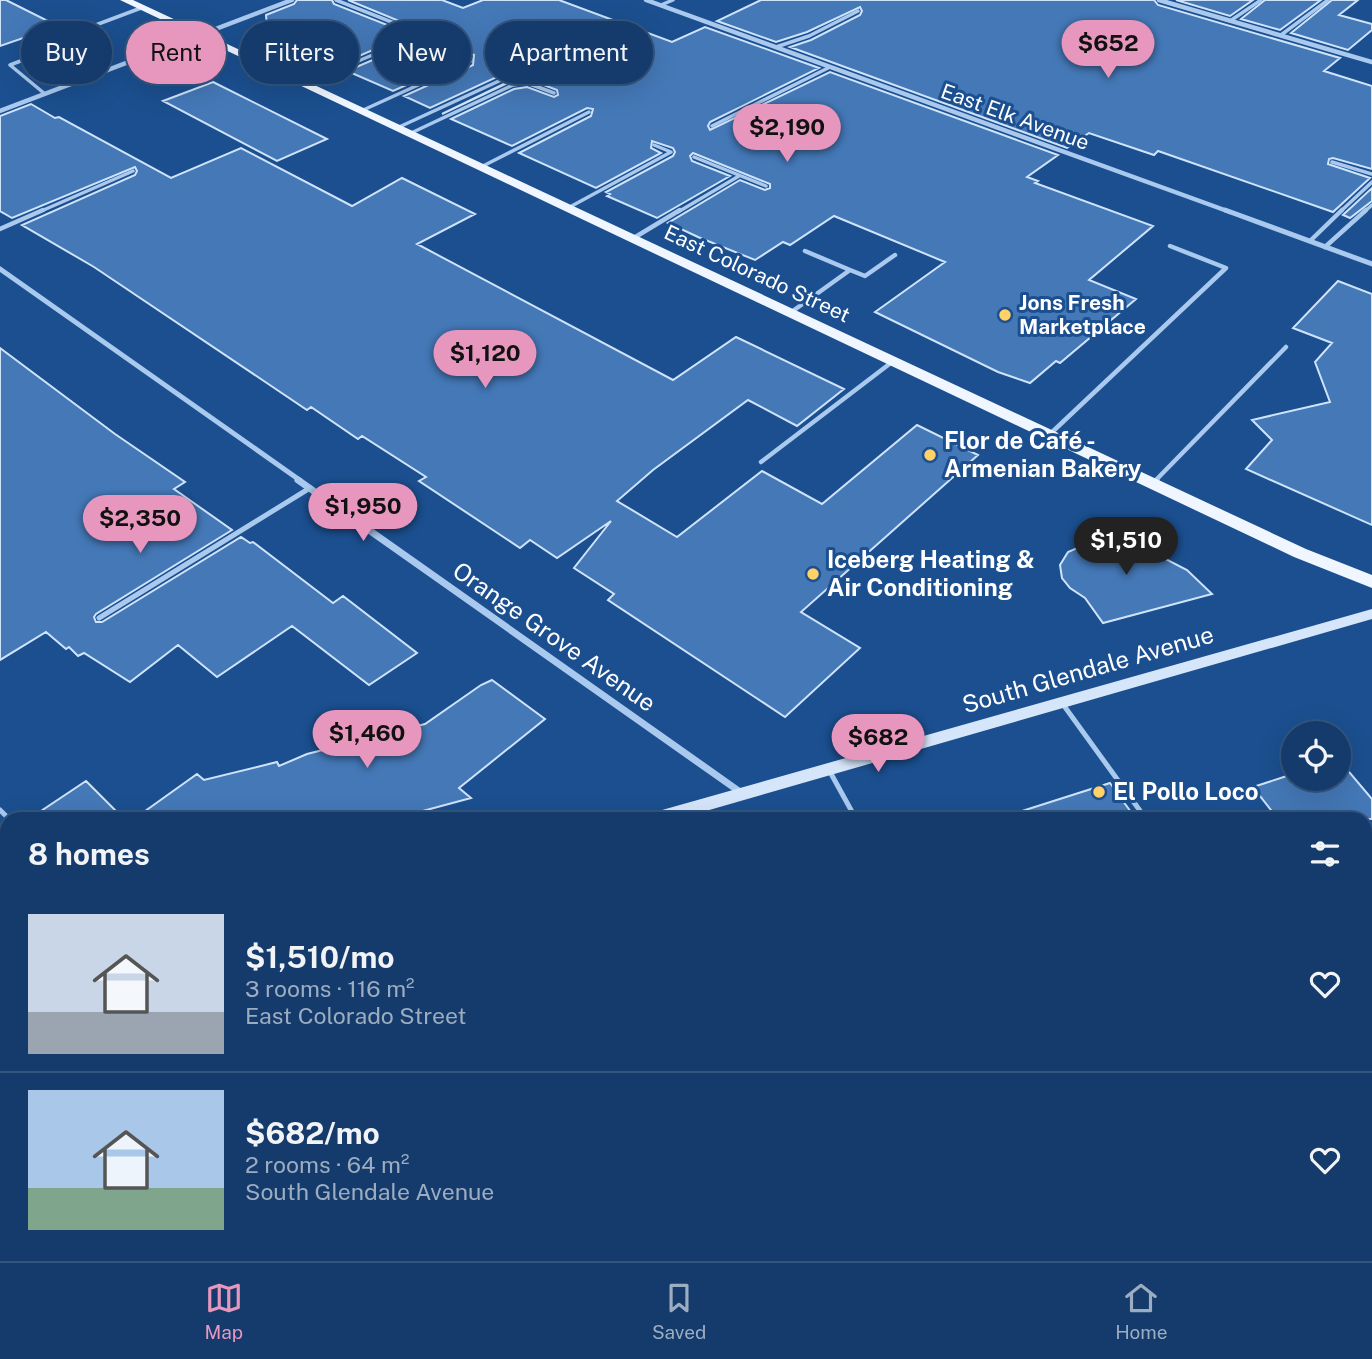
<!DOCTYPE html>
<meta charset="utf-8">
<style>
body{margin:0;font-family:"Public Sans",sans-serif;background:#1d4271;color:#f1f3f6;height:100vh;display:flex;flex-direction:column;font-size:26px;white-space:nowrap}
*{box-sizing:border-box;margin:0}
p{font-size:23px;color:#9dadc1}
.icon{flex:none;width:38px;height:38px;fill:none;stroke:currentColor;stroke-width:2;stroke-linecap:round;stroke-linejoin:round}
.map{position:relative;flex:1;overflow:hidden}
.sheet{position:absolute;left:0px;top:812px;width:1372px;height:450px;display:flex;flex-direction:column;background:#143b6b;border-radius:21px 21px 0 0;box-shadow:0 7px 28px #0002,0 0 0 2px #33557e}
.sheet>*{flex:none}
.guide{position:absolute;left:21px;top:21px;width:700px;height:63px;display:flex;gap:14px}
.tools{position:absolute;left:1281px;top:721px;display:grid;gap:14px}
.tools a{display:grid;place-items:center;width:70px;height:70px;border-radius:50%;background:#143b6b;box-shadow:0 7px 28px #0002,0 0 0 2px #33557e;font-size:35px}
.price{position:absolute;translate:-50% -60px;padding:0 16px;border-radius:24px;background:#e797bd;color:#111;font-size:23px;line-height:46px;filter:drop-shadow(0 2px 4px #0008)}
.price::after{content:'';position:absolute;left:50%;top:42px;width:21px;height:16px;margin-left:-10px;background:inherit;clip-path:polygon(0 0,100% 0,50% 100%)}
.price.current{background:#222;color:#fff}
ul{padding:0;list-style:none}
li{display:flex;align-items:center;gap:21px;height:175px;padding:0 28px}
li+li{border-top:2px solid #33557e}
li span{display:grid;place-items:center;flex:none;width:196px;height:140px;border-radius:0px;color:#555}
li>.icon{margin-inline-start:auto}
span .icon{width:84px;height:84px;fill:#fffc;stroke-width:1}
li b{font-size:30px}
h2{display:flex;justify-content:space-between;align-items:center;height:84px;padding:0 28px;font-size:30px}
.tag{padding:0 24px;border-radius:32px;background:#143b6b;box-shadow:0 7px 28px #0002,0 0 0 2px #33557e;font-size:24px;line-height:63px}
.tag.current{background:#e797bd;color:#111}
.dock{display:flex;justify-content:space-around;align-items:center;height:98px;border-top:2px solid #33557e;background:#143b6b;font-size:19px;color:#9dadc1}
.dock a{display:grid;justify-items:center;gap:4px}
.dock .current{color:#e797bd}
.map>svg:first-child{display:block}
.building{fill:#4478b7;stroke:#cfe3fa;stroke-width:2}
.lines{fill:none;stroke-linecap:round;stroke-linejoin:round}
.service-far3{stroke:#a9c9ee;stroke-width:3.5}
.service-far2{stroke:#a9c9ee;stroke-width:4.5}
.service-far1{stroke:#a9c9ee;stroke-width:5}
.service{stroke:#a9c9ee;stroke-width:7}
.minor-far2{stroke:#a9c9ee;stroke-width:4.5}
.minor-far1{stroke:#a9c9ee;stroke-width:5}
.minor{stroke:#a9c9ee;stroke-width:7}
.tertiary{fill:#a9c9ee;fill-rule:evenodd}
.secondary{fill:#d6e6fa;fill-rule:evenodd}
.primary{fill:#f0f6ff;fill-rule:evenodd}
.poi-dot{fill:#ffd166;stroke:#1b4f8f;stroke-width:2.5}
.labels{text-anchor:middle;stroke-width:6;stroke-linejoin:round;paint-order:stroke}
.far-street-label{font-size:21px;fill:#fff;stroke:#1b4f8f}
.far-poi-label{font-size:21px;font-weight:bold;fill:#fff;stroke:#1b4f8f;text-anchor:start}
.poi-label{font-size:24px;font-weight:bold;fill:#fff;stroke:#1b4f8f;text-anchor:start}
.street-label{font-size:24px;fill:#fff;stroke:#1b4f8f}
</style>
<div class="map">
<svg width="1372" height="1261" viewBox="0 0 1372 1261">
<rect width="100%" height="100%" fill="#1b4f8f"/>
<path class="building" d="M0,0H6L58,26L0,46Z
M297,0H332L334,4L410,34L336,66L321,59L318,60L268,37L266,15L294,4Z
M348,0H442L463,8L483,0H559L672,42L705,27L819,68L710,122L708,126L710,130L830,72L1058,155L1027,177L1038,181L1035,183L1153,226L1089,280L1136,299L1060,363L1056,361L1030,383L998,372L875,312L945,262L834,216L790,245L783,242L755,260L698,237L668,223L740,180L765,190L770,188V184L693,153L690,156L692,161L730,176L657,218L607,196L610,194L606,192L673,156L675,152L673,148L652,141L651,148L661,153L596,188L519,153L591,116L593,109L587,108L512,146L451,119L514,89L527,87L554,97L558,95L557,90L528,79L512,81L442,114L516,78L518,72L512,70L430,108L404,96L473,65L474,55L444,43L443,50L464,60L393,91L347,71L424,38L426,32Z
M761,0H1154L1158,5L1340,58L1324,71L1372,86V169L1333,158L1329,159L1328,164L1370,178L1333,212L1158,151L1154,155L1089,133L1067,148L790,47L811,40L860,15L862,11L860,7L807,32L776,42L717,21Z
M1176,0H1253L1230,16Z
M1265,0H1321L1280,30L1241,19Z
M1332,0H1358L1339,15L1372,24V30L1348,50L1291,33Z
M213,82L327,139L277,161L163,101Z
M31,104L55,118L59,117L171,178L241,148L352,206L402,178L475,214L417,244L673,380L736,337L844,389L797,426L748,400L653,470L617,501L677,537L762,471L822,504L917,425L978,455L801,612L860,648L785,717L608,600L614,594L574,568L611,521L557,558L530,540L520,548L419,481L426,477L362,436L358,439L311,407L307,410L94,267L22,225L135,175L137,171L135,167L12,218L0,211V116Z
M1372,188V201L1350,218L1343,215Z
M1338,281L1372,294V525L1246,469L1272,440L1252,420L1330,402L1315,362L1332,343L1293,328Z
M0,348L115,434L185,482L174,489L232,530L96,614L94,617L96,622H102L241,537L250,543L253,542L333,603L343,596L417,653L369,685L292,626L217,677L178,645L130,682L84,653L78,656L69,647L66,649L46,632L0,660Z
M1098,524L1187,570L1212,594L1103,623L1085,598L1070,588L1062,578L1060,565L1068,552L1082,546Z
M492,680L545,719L459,788L471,798L393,819H134L197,774L204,780L277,762L279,766L307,754L425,724L481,685Z
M1339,760L1372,799V819H1278L1253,787L1293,774V779H1339Z
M86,781L124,819H29Z
M1110,783L1136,819H1020L1019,812Z"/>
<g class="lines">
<path class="service-far3" d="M661,5L673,0
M1230,21L1261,0
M1281,35L1328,0
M776,47L809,36L858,11
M304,84L422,34L336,0
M45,94L10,65L68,43L77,32L141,8
M361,111L471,61V58L446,47
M712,126L830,67
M397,128L514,74
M409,134L513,85L527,83L554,93
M694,157L766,186
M1332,162L1372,174
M481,167L589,112
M568,208L671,152L654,145
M39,212L133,171
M678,212L739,176
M1340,212L1372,182
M1364,212L1372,205"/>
<path class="service-far2" d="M0,229L43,210
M632,239L680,210
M1310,241L1342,210
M1325,247L1366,210
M850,270L865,276L895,255
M790,313L850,270L805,251
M1049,435L1226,268L1170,246
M761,462L892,362
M1155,481L1286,347"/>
<path class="service-far1" d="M1153,484L1157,480
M99,618L310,488
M1062,703L1146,819
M829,770L856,819
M0,810L9,819"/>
<path class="service" d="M1365,1032L1372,1029
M750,1261L767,1255
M1169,1261L1173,1255"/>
<path class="minor-far2" d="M646,0L1230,212
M1159,0L1372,62
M0,111L292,0"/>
<path class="minor-far1" d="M1225,210L1372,264
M0,269L301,481"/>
<path class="minor" d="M298,480L743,794"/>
<path class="tertiary" d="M0,1174L7,1178V1200L0,1196Z
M49,1255H69L72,1261H52Z"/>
<path class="secondary" d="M1372,609V619L678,819H647L649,814L655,812Z
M7,1000V1016L0,1018V1002Z"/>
<path class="primary" d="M120,0H133L1306,549L1372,575V588L1294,557Z"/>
</g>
<g class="poi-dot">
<circle cx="1005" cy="315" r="7"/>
<circle cx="930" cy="455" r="7"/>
<circle cx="813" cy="574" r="7"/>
<circle cx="1099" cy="792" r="7"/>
</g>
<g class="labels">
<g class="far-street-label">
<text transform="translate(1015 117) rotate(20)" y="7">East Elk Avenue</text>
<text transform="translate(757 274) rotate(25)" y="7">East Colorado Street</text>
</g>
<g class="far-poi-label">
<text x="1019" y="310">Jons Fresh<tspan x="1019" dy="24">Marketplace</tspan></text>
</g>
<g class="poi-label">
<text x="944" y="449">Flor de Café -<tspan x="944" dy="28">Armenian Bakery</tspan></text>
<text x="827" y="568">Iceberg Heating &amp;<tspan x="827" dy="28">Air Conditioning</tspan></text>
<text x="1113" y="800">El Pollo Loco</text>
</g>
<g class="street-label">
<text transform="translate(554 637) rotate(35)" y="8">Orange Grove Avenue</text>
<text transform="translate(1088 670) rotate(-16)" y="8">South Glendale Avenue</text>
</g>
</g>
</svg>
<div class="tools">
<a><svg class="icon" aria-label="locate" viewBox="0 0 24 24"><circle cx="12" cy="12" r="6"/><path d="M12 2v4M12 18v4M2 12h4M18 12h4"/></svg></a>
</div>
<b class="price" style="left:1108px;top:80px">$652</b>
<b class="price" style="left:787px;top:164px">$2,190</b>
<b class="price" style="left:485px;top:390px">$1,120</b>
<b class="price" style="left:363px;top:543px">$1,950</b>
<b class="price" style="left:140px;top:555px">$2,350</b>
<b class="price current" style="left:1126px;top:577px">$1,510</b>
<b class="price" style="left:367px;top:770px">$1,460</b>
<b class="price" style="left:878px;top:774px">$682</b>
<div class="guide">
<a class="tag">Buy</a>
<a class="tag current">Rent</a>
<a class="tag">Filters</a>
<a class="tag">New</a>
<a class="tag">Apartment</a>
</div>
<section class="sheet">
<h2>8 homes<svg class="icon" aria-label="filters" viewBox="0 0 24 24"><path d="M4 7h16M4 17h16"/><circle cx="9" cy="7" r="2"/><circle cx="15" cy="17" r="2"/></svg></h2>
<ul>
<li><span style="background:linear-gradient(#c9d6e8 70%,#9aa5b1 0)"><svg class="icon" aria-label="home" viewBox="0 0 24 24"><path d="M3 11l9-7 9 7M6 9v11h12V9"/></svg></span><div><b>$1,510/mo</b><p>3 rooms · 116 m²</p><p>East Colorado Street</p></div><svg class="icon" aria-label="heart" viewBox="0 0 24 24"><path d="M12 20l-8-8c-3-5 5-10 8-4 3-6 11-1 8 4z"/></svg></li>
<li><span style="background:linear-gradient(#a9c7e8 70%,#7fa58c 0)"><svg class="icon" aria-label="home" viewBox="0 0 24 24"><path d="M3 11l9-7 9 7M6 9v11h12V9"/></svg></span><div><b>$682/mo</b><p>2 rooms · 64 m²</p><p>South Glendale Avenue</p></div><svg class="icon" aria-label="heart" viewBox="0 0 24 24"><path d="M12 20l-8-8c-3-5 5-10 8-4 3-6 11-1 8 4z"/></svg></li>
</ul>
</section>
</div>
<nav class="dock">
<a class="current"><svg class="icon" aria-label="map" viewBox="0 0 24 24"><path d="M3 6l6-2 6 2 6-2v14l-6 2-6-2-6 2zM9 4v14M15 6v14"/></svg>Map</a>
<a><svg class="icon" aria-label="saved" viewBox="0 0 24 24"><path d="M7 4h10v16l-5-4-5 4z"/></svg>Saved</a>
<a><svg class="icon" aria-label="home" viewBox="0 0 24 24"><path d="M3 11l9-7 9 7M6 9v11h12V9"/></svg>Home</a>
</nav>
